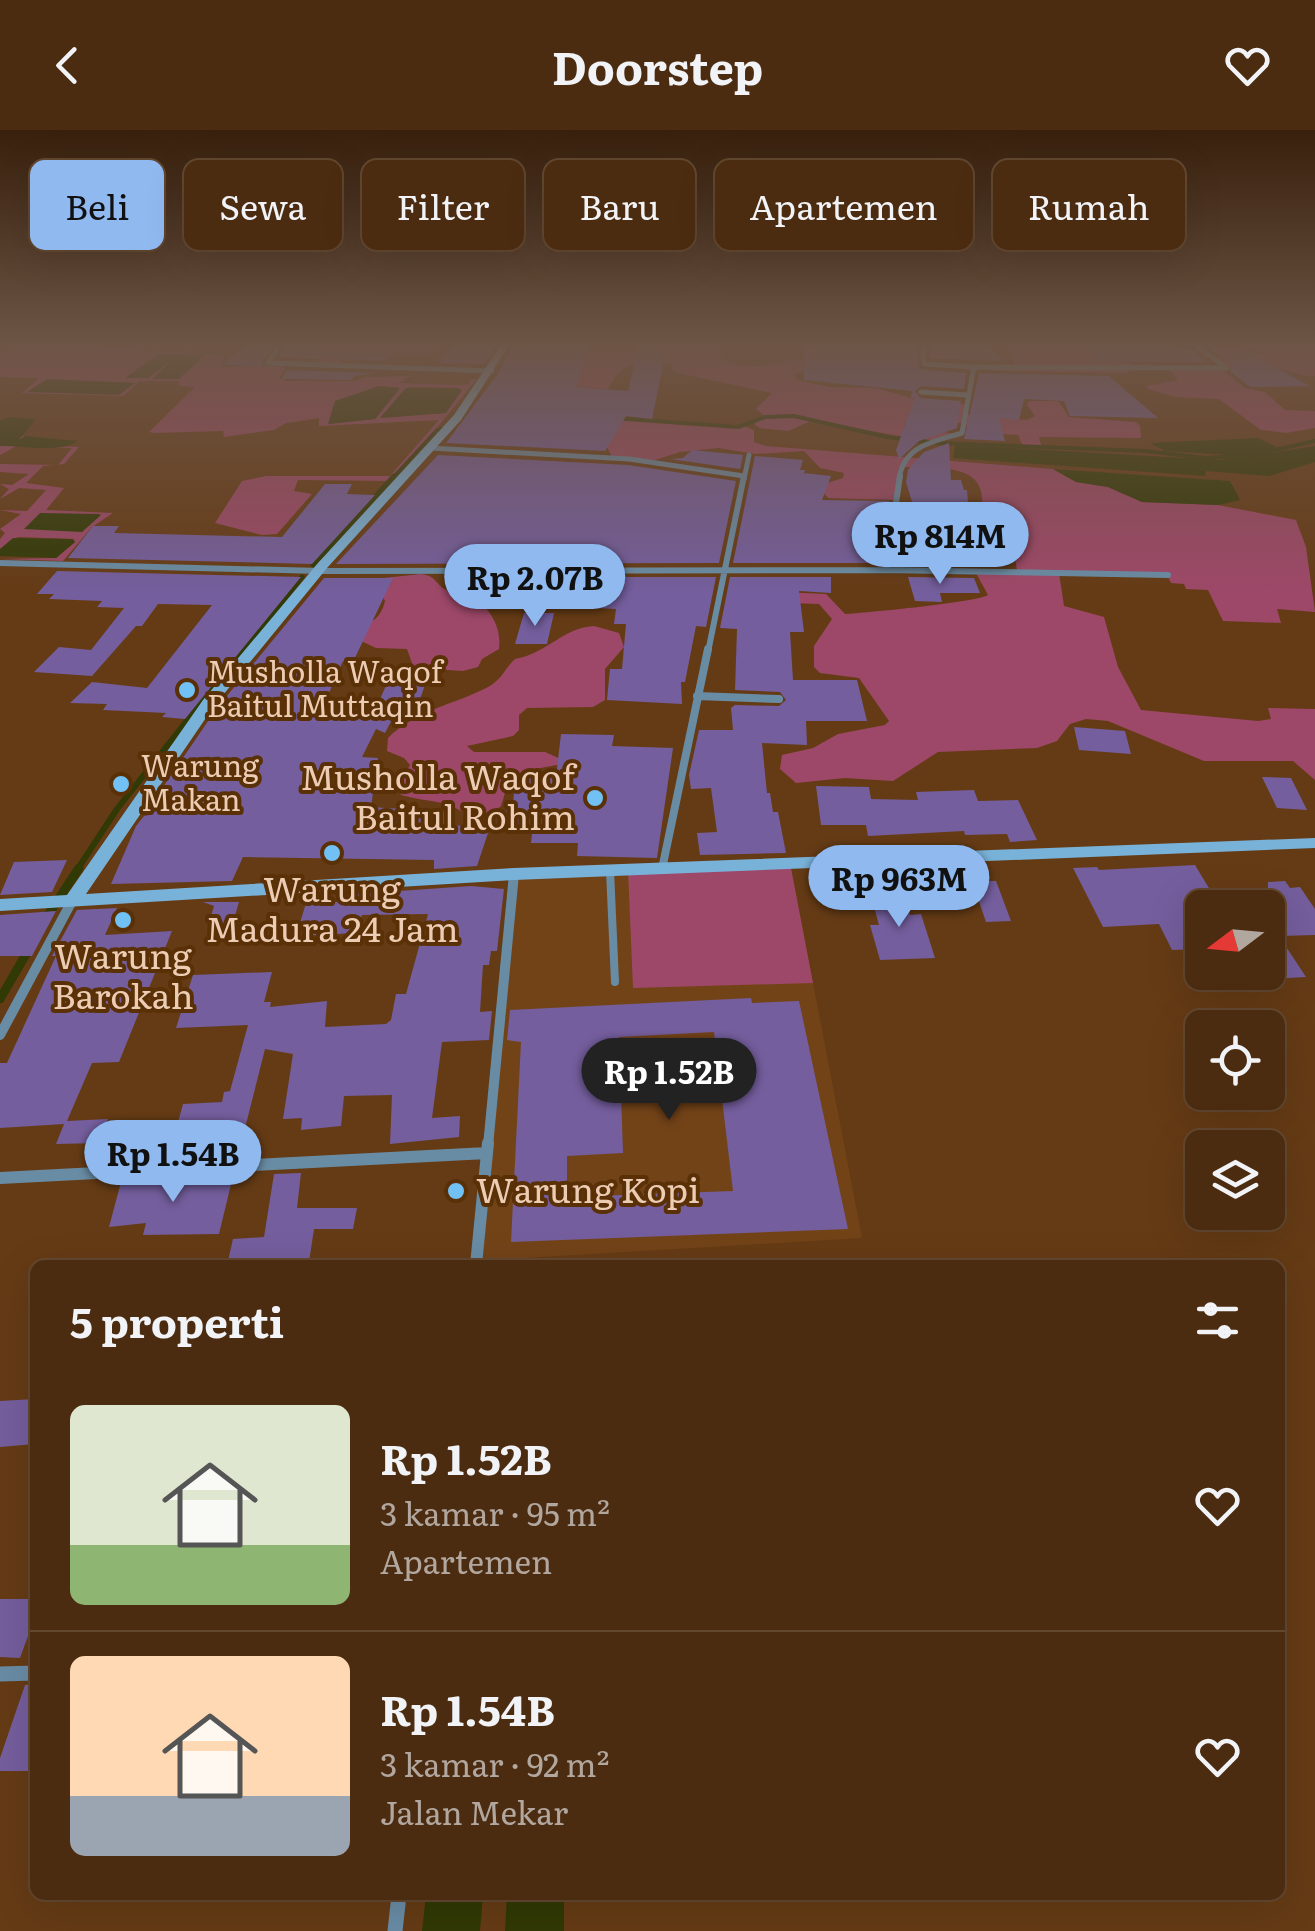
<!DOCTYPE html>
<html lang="id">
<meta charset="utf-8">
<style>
body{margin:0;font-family:Literata,serif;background:#56381e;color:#f1f3f6;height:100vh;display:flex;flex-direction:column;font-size:38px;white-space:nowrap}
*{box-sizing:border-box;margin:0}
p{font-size:32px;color:#b2a79f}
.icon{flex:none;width:55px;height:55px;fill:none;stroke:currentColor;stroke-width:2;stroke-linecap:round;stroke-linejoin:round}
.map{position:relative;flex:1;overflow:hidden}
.panel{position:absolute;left:30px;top:1130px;width:1255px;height:640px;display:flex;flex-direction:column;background:#4c2c10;border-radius:15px;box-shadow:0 10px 40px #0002,0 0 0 2px #634830}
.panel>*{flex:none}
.hud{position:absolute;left:30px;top:30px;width:1255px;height:90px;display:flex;gap:20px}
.needle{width:65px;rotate:254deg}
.controls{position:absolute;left:1185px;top:760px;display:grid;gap:20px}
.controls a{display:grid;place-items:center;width:100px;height:100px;border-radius:15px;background:#4c2c10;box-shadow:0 10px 40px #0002,0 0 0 2px #634830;font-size:50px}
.price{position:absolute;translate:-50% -85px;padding:0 22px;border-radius:35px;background:#90b9f0;color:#111;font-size:32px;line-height:65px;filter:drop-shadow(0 2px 5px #0008)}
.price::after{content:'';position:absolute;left:50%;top:60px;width:30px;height:22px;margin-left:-15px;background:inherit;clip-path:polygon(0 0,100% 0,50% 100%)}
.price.active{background:#222;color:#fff}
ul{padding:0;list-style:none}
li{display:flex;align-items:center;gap:30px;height:250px;padding:0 40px}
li+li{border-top:2px solid #634830}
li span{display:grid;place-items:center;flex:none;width:280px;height:200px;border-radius:15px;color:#555}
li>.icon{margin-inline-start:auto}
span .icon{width:120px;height:120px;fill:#fffc;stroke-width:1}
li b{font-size:42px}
h2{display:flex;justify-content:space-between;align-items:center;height:120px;padding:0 40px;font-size:42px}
.pill{padding:0 35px;border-radius:15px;background:#4c2c10;box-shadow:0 10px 40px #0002,0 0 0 2px #634830;font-size:35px;line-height:90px}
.pill.active{background:#90b9f0;color:#111}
header{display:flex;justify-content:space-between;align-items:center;height:130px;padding:0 40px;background:#4c2c10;font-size:45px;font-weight:700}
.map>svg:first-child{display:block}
.built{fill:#734318}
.green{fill:#9d4868;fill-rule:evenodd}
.water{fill:#313905}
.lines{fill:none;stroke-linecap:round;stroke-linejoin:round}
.stream-far3{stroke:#313905;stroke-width:4}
.stream-far2{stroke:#313905;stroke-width:5}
.stream-far1{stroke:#313905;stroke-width:6}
.stream{stroke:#313905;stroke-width:9}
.building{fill:#745e9d;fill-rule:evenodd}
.lane-far1{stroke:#698ca5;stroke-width:4}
.lane{stroke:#698ca5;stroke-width:8}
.street-far5{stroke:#698ca5;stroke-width:5}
.street-far4{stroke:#698ca5;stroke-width:6}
.street-far3{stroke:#698ca5;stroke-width:8}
.street-far2{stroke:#698ca5;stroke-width:10}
.street-far1{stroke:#698ca5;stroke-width:12}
.street{stroke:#698ca5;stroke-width:15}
.secondary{fill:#79b2d9;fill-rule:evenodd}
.poi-dot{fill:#71c1f5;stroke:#5a3007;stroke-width:4}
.labels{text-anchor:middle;stroke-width:8;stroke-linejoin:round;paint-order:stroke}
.far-poi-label{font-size:30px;fill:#edccb4;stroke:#5a3007;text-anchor:start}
.poi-label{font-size:35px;fill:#edccb4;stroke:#5a3007}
</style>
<header><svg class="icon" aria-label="back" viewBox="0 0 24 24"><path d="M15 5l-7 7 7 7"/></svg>Doorstep<svg class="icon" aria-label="heart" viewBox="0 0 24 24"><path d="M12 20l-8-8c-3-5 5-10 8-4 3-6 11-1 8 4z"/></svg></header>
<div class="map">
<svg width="1315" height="1801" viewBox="0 0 1315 1801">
<rect width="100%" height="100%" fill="#653b15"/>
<path class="built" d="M790,733L862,1108L476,1131L514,744Z"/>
<path class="green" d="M82,211H94L88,215L108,217L122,211L111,218H127L151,211L138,220H154L170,211L158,221L181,220L190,211H259L193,214L187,222L223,226L221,237L282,236L285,239L279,248L286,251H356L365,247L411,246L399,253L463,255L469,254L470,249H477L393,351L298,350L294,361L312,364L277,404L262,405L215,393L242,351L266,346H390L439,290L319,296V288L286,293L274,300L224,307L223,301L155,303L149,302L195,257L179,256V251H140L123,266L22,263L39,248L0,247V223L20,212L74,216ZM379,256L400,258L375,289L329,294L335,271ZM406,258L412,257L458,258L445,283L380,288Z
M328,211H449C423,239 379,213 345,225L341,233H312L322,229L326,221L319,217Z
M672,211H716L724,230C761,244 777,229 812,228L810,239L795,244L797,250L830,257L876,258L929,273L966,274L964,284L1027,290L1035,286L1027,275L1029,271H1058L1069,287L1136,292L1140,296L1141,308L1042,307L1039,308L1042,317L1023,316L1018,305L981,303L961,293L921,290L902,294L959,305L931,312L813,290L788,301L760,298L754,294L765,286L756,279L772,263L683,244L673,241L672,233C640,233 624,228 608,259L496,251C512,242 534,223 553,221C590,217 638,230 672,211Z
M1006,211H1075L1083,218L1141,237L1126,243L988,241L1014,235Z
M1147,211H1315V246C1302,246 1295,243 1284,240C1257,232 1241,249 1214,229L1265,223L1240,214Z
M1168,238L1221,239L1245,258L1265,262L1285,280L1315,281V298L1286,303L1261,300L1219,269L1176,267L1148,259L1146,256L1178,250Z
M617,289L746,297L754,300V312L766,316L1053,339L1076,352L1108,357L1142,372L1218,375L1296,390L1306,417L1315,482L1277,479L1281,493L1223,491L1208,460L1186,459L1184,454L1171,453L1167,445L1059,443L1064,476L1104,487L1118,537L1141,580L1258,591L1271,589L1268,578L1315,579V650L1293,631H1204L1108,591L1086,589L1070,594L1057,611L1037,618L938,622L893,651L845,648L796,653L780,639L782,625L813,618L838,604L885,595L889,591L859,548L820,543L814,537V516L832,489L819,474L738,471L740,460L826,464L845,484C865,483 979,472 988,465L976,443L1017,440L1012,412L985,393C982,383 983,372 981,361C974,332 925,339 902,337L896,370L828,368L818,356L843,348L844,343L820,338L804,321L756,324L718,318L680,322L652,331L612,327L606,315Z
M21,306H25L16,314L79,317L64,334L43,336L26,353L64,358L46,380L113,383L92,397L63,431L0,429L56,428L75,412L73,409L18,407L0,419V409L5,403L0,399L21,384L0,380L27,381L46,360L19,358L0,369L9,359L0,354L12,355L29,344L0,342V334L58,335L72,318L17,316L0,325V316H7Z
M421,444C437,446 435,454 446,460C453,464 462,465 469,467C490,475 502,498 499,519L482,529L478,537L463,541L418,538L413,536L407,519L376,518L357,509V498C373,492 381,488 385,471L374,449Z
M594,496L619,503L624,517L605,539V570L593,577L527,578L519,585V600L513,606L467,616L474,622H545L563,630L562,634L524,641L509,650L501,676C472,698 467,679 442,673C428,670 415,669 401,665L399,654L410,635L404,628L387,621L388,608L393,603C426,577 453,575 488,557C502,550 505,538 515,529C546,524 562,498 594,496Z
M790,733L813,853L633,858L628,740Z"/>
<path class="water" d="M158,224L205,225L179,249H152L173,229L148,248H125Z
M47,249L135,253L119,265L27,262Z
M379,256L400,258L375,289L328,294L335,271Z
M406,258H458L462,260L446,283L380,288Z
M9,287L36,289L19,310L25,306L78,311C60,324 18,315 0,316V291Z
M1258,308L1277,317L1244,327L1315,316V332L1269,346L1206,341L1205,346L953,328L955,316L959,315L1220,330L1243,326L1165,321L1150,313Z
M1053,339L1230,351L1240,370L1218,375L1142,372L1108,357L1076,352Z
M40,383L99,384L101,385L82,402L24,399Z
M13,408L73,409L75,412L56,428L0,426V419Z
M426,1765H483L480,1801H422Z
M507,1765H564V1801H505Z"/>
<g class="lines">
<path class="stream-far3" d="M613,288L738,297L765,287L794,286L887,307L939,313L1146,321L1206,328L1252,325L1315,311
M392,349L437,300L448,298"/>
<path class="stream-far2" d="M313,435L394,346
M242,522L302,447"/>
<path class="stream-far1" d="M77,740L117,679L244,519"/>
<path class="stream" d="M46,788L79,738
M0,869L29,819"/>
</g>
<path class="building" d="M250,211H326L319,221L391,223L385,231L279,227L283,218L276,213L263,230V237L222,235Z
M455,211H499L484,234L440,233Z
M516,211L591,214L576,257L628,261L640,211H660L659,222L666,221L652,289L626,286L605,321L446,313L497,245Z
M815,211H917L920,239L966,243L964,259L921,256L915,261L920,268L961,271L957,298L919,311L899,329L896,320L915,268H911L912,261L804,250V217L815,215Z
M929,211H986L1002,231L930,228Z
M1081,211L1172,213L1179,220L1191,219L1207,232L1094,231Z
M1234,216L1245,221L1310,256L1250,257L1231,242V233L1209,218Z
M288,240L376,243L355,246L351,250L281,249Z
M979,243L1109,246L1158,288L1070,286L1064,271L1024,269L1019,290L999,288L1005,311L964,309Z
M949,313L951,350H961L964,360H967L972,426H964L968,435L894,433L903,372H912L906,352L908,340L924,322Z
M692,320L743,325L740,339L670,329L683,328Z
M438,325L628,335L736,351L719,433L336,434Z
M755,326L803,330L800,340H805L804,343L831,346L822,370L889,371L880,433H733Z
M325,354H352L347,364L375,365L312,434L68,428L93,396H119L114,403L282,407Z
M57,441L301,447L185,589L162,587L166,583L103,580L107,574L70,573L92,552L147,558L212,475L158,474L142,496H136L92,546L34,542L59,517L91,520L124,478L97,477L102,471L49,469L54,464H37Z
M584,447H716L706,497L696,496L685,552H681L682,574L607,570L610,539H622L626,494H614L616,479L575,477Z
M730,447H831V463L799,461L804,502H790L793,550H857L867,591H806L807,615L762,613L767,663H770L773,682H778L786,723L700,725L697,703L717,702L711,658L691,659L689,645L699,600H733L731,578L735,575L779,576L786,570L780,562L735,560L737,499L720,498Z
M908,447L974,448L980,463H940L942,472L915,471Z
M324,448H393L353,532L343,531L322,579L375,580L394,538L416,540L411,549H427L417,578H398L385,603L376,599L362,627L378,628L371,677L449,682L446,695L490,697L477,736L434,739V730L243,727L232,751L111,754L136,696L144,686L149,685L163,657L217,578Z
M453,448H539L533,461L451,458Z
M524,483H554L547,514H515Z
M1074,597L1125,601L1131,624L1079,620Z
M561,604L614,605L612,616L673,618L657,728L577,726L578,713H531L533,696L505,697L507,676H513L515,648L556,647Z
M1262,647L1291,648L1307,680L1277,678Z
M816,656L869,657L871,669L918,670L916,662L974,660L978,671L1018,670L1037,710L1010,712L1007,704L965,705L964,701L868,706L866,695H821Z
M67,730L52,762L0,765L14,732Z
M1195,735L1221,778H1202V819L1172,820L1159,794L1103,797L1073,738L1097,737L1099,740Z
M972,751H996L1011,791L986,792Z
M1285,751L1290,758L1300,757L1315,779V805L1279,806L1306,847L1268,849V752Z
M471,756L504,759L497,821H491L489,835H483L480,882L492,881L489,910L442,912L432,988L460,986L459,1007L390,1014L392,965L344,966L341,996L301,1000L302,988L283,989L293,924L265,919L238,1026L168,1029L183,974L222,972L224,962L230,961L248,895L176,898L193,845L272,842L264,872H271L270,877L327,871L325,897L386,894L391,890L396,864H406L428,784L362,785L356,803L296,806L306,773L339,772L341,765Z
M903,764L910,785L921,784L935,828L880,830L870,795H879L871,766Z
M203,772H239L232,796H208L214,776Z
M117,778L105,805L172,801L119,932L92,933L67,991L108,989L100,1013L56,1014L64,994L0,998V933H7L56,826H52L77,780Z
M56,781L32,826H0V785Z
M751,868L752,873L799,871L848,1099L511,1112L521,912L507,910L510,880ZM714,902L733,1061L567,1067V1026L623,1023L619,907Z
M301,1043L297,1078H357L353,1099H314L309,1132L227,1135L233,1109L264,1107L274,1044Z
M233,1046L219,1104L143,1105L146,1093L109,1097L121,1052Z
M35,1269V1314L0,1317V1271Z
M0,1469H35V1487L20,1528L0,1527Z
M35,1554V1641H0V1628L25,1555Z"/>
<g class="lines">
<path class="lane-far1" d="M716,211H808"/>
<path class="lane" d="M610,741L615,852"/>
<path class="street-far5" d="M1190,211L1225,237
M277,219L268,233L492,241
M973,237L1227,238
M921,262L967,265
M430,318L629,329L744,346
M744,349L749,325
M899,349C904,315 933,312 962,303L973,242V237L924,234L923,211"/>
<path class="street-far4" d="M0,433L321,441L886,440L900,346
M886,440L1168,445
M708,522L744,346"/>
<path class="street-far3" d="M697,566L779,569
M662,739L708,519"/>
<path class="street-far2" d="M0,905L72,771
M488,1016L514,744"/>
<path class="street-far1" d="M0,1048L487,1023
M476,1135L488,1013"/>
<path class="street" d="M0,1544L35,1543
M395,1801L399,1765"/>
<path class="secondary" d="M504,211H512L461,290L327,438L214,576L86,764L514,738L1315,708V718L514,750L0,781V769L67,765L203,570L318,433L454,285Z"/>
</g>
<linearGradient id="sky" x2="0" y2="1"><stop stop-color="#38200c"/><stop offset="0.46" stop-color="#6d5546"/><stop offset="1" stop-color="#6d5546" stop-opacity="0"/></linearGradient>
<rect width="1315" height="463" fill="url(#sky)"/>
<g class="poi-dot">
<circle cx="187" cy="560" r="10"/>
<circle cx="121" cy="654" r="10"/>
<circle cx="595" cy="668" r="10"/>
<circle cx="332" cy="723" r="10"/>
<circle cx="123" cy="790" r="10"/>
<circle cx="456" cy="1061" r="10"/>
</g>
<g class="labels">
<g class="far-poi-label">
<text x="207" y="553">Musholla Waqof<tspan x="207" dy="34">Baitul Muttaqin</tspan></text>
<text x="141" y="647">Warung<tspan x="141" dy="34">Makan</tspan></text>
</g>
<g class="poi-label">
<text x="575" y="660" text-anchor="end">Musholla Waqof<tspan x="575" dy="40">Baitul Rohim</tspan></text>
<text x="332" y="772">Warung<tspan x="332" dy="40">Madura 24 Jam</tspan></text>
<text x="123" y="839">Warung<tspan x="123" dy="40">Barokah</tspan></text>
<text x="476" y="1073" text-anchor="start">Warung Kopi</text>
</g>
</g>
</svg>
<div class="controls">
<a><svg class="needle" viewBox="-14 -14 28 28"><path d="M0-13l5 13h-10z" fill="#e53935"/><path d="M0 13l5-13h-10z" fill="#b2a79f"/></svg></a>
<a><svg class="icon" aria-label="locate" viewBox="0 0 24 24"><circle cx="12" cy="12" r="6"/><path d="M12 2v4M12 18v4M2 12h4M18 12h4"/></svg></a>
<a><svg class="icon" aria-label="layers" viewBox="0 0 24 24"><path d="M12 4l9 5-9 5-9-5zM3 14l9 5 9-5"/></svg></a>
</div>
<b class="price" style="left:940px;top:457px">Rp 814M</b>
<b class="price" style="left:535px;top:499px">Rp 2.07B</b>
<b class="price" style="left:899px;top:800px">Rp 963M</b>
<b class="price active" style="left:669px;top:993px">Rp 1.52B</b>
<b class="price" style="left:173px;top:1075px">Rp 1.54B</b>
<div class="hud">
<a class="pill active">Beli</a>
<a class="pill">Sewa</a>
<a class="pill">Filter</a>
<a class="pill">Baru</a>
<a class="pill">Apartemen</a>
<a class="pill">Rumah</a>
</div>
<section class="panel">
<h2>5 properti<svg class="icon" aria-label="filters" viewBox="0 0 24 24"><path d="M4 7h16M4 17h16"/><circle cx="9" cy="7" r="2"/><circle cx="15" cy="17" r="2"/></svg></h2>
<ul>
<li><span style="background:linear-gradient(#dfe7d0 70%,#8fb573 0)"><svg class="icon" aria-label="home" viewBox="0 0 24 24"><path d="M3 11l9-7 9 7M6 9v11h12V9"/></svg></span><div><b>Rp 1.52B</b><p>3 kamar · 95 m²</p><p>Apartemen</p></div><svg class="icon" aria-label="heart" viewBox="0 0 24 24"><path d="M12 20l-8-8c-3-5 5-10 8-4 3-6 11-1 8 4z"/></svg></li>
<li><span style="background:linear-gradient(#ffd9b3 70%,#9aa5b1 0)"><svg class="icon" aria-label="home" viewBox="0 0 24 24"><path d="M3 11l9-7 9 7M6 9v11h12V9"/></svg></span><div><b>Rp 1.54B</b><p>3 kamar · 92 m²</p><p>Jalan Mekar</p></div><svg class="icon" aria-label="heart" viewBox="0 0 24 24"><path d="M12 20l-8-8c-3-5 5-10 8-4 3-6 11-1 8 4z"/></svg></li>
</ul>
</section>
</div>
